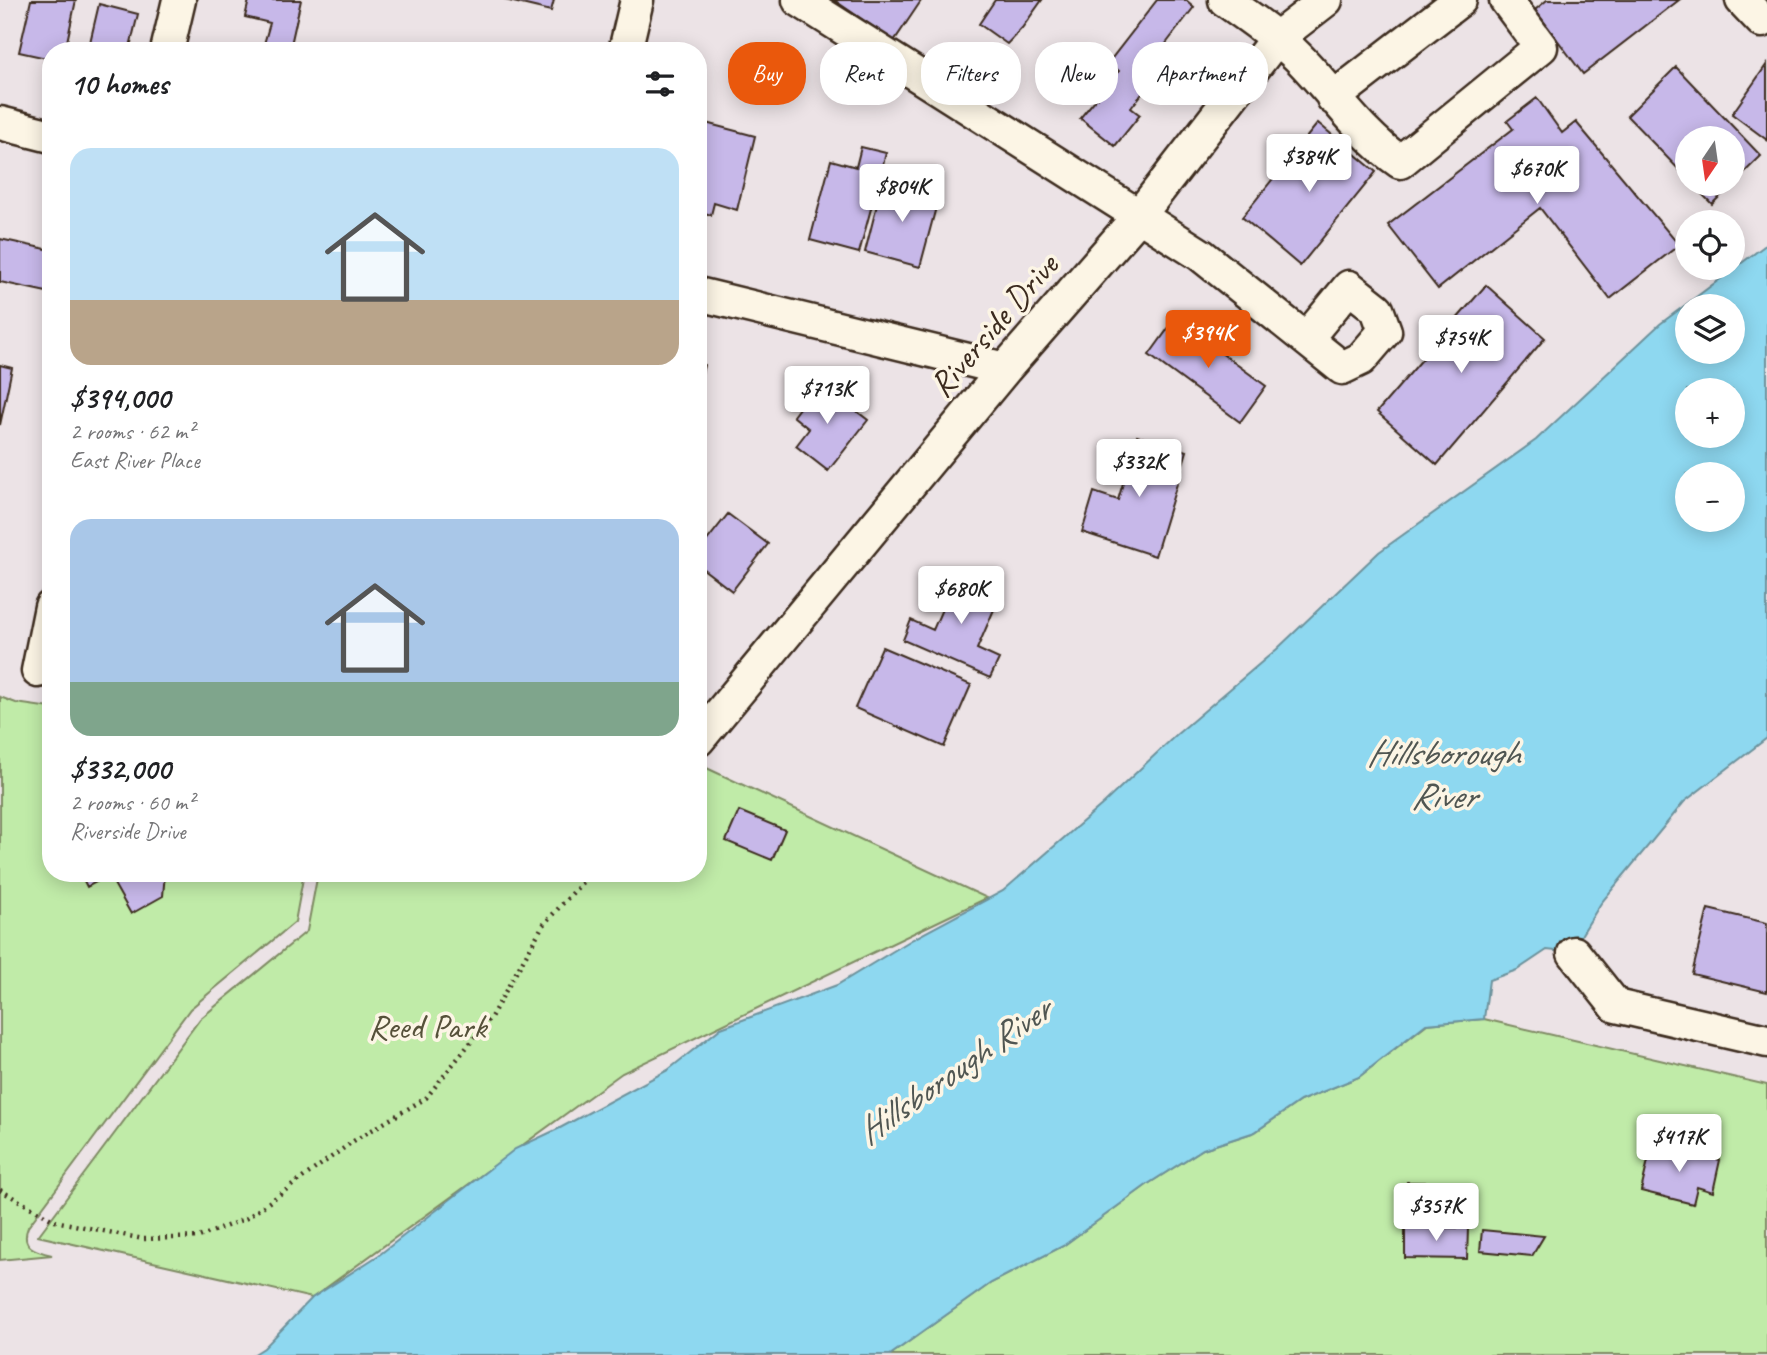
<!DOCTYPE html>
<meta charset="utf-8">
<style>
body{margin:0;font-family:Caveat,sans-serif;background:#f2f2f2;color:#202124;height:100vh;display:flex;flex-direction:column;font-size:26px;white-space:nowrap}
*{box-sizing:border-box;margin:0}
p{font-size:23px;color:#757577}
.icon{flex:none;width:38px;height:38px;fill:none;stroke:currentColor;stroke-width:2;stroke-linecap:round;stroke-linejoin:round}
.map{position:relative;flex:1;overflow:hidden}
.details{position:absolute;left:42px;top:42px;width:665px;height:840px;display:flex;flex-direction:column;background:#fff;border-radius:28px;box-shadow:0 4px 18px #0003}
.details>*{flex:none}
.guide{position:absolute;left:728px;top:42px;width:665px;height:63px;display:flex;gap:14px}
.needle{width:46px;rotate:193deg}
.controls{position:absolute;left:1675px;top:126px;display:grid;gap:14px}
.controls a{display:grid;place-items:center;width:70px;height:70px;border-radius:50%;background:#fff;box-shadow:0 4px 18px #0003;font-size:35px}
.price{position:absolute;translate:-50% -60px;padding:0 16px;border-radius:7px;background:#fff;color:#222;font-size:23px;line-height:46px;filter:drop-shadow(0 2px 4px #0008)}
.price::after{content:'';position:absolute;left:50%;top:42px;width:21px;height:16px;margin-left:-10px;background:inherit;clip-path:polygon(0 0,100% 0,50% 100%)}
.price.selected{background:#ea580c;color:#fff}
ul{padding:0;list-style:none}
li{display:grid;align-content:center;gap:14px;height:371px;padding:0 28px}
li span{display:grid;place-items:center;height:217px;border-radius:21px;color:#555}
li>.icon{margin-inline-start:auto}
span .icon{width:126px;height:126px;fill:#fffc;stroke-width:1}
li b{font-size:30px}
h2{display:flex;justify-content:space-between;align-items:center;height:84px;padding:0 28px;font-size:30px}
.chip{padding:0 24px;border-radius:28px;background:#fff;box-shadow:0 4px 18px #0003;font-size:24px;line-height:63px}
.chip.selected{background:#ea580c;color:#fff}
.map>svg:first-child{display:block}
.green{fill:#c0eba8;stroke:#7e8a63;stroke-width:2}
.water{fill:#8ed8f0;stroke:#6d929c;stroke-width:2;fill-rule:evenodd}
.building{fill:#c7b8e9;stroke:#3b2a1e;stroke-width:2}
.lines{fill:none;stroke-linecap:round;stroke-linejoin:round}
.minor-casing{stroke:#3b2a1e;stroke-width:37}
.path{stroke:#3b2a1e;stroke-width:4.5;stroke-dasharray:2 5;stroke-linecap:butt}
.minor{stroke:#fcf5e5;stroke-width:32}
.labels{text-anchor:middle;stroke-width:7;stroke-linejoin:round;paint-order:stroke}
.street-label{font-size:35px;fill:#3b2a1e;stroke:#fcf5e5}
.park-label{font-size:35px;fill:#56513a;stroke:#fcf5e5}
.water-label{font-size:37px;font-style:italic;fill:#505652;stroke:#fcf5e5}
</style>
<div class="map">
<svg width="1767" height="1355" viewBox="0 0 1767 1355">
<rect width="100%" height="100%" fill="#ece3e6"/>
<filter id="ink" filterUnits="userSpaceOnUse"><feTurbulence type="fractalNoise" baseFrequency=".0143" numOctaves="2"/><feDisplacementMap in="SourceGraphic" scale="14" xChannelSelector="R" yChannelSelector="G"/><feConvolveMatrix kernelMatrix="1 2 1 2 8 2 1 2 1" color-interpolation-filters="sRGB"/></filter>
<g filter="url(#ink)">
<path class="green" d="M0,697L16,703L51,708V873H304L295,922L190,1009L28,1227C20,1247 35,1251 52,1255L0,1260Z
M698,764L987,898L622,1073L312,1298L38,1236L200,1019L307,931L318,873H698Z
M1484,1019L1767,1085V1355H890L991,1283L1063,1246L1148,1184L1203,1149L1255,1132L1300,1101L1359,1077L1427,1024Z"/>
<path class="water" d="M1767,244V738L1684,802L1601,903L1582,934L1574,953L1547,950L1517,970L1489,980L1484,1019L1426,1024L1359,1077L1300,1101L1255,1132L1203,1149L1148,1184L1063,1246L991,1283L890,1355H253L264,1348L312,1298L379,1255L515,1149L560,1128L668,1070L721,1028L837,985L913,939L1003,891L1104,803L1176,735L1277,649L1379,552L1536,440L1660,324ZM1687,306H1732V352H1687ZM1687,390H1732V436H1687ZM1687,474H1732V520H1687Z"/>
<path class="building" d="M31,0H76L65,51H51V59L19,52Z
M249,0H301L290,49L264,44L270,23L245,17Z
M505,0H554L551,11Z
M834,0H919L921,1L894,41Z
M995,0H1042L1022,28L1007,44L979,24Z
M1157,0H1186L1194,7L1139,79L1148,86L1131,108L1140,115L1115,146L1080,118L1119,71L1109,62Z
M1547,0H1679L1583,74L1535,10Z
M99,4L138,14L129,51H88Z
M1767,64V140L1732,114Z
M1676,67L1761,156L1712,204L1692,184H1732V138H1687V178L1627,116Z
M1537,98L1562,133L1576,122L1679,245L1610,299L1540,208L1438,289L1388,225L1513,129L1507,121Z
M698,121L755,136L737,210L714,203L711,215L698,211Z
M1318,123L1376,172L1300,266L1242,217Z
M861,147L886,153L859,253L810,240L831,160L856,167Z
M883,181L939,196L920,267L865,252Z
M0,239L51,250V293L0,282Z
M1486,285L1545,338L1437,465L1377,412Z
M1175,319L1266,386L1240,422L1149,355Z
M698,364L704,365L698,390Z
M0,365L12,368L0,425Z
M819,382L868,420L828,471L796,446L809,429L793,416Z
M1137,436L1187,451L1155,556L1082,532L1094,492L1118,500Z
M728,514L768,544L732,591L698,565V552Z
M958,572L1002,591L977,649L999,659L990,678L903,640L911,620L933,630Z
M882,647L971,685L944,747L855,708Z
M739,811L785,830L772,860L726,841Z
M80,873H165L163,896L131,914L109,875L87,887Z
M1708,909L1767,923V992L1692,974Z
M1652,1143L1720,1160L1713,1192L1697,1187L1693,1204L1641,1191Z
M1407,1182L1457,1183L1456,1219L1407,1218Z
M1405,1227L1468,1228L1467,1259L1405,1258Z
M1482,1230L1544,1236L1532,1256L1480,1251Z"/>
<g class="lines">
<defs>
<path id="minor" d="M799,0L1201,255L1342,368L1361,359L1385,331L1377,309L1349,287L1306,339
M1225,0C1250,18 1276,35 1298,57C1333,92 1359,133 1400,162L1541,47L1506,0
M1742,0L1762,21
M167,51L179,0
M625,51L637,0
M1333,98L1460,0
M0,123L51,136
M698,294L1005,369
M38,671L51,607
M698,740L1005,369L1138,217L1277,38L1326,0
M1574,953L1616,1006L1767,1041"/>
</defs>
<use href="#minor" class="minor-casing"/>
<path class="path" d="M0,1190L55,1221L143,1239L199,1237L247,1218L355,1140L426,1098L491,1017L543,925L591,873"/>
<use href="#minor" class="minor"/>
</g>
</g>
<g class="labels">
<g class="street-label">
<text transform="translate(993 325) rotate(-49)" y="12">Riverside Drive</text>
</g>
<g class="park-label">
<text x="427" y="1038">Reed Park</text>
</g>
<g class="water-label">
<text x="1443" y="765">Hillsborough<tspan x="1443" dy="43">River</tspan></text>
<text transform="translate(953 1070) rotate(-35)" y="13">Hillsborough River</text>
</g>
</g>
</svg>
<div class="controls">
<a><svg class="needle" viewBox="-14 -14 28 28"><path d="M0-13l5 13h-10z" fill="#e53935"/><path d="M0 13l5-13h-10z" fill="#757577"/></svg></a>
<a><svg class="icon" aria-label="locate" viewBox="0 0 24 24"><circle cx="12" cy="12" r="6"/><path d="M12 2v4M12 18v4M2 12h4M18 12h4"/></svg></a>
<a><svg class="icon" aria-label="layers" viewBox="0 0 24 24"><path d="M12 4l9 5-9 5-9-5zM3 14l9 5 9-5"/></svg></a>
<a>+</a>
<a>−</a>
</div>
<b class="price" style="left:1309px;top:194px">$384K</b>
<b class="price" style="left:1537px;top:206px">$670K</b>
<b class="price" style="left:902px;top:224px">$804K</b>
<b class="price selected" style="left:1208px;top:370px">$394K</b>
<b class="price" style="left:1461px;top:375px">$754K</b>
<b class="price" style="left:827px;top:426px">$713K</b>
<b class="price" style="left:1139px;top:499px">$332K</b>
<b class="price" style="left:961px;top:626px">$680K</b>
<b class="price" style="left:1679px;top:1174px">$417K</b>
<b class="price" style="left:1436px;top:1243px">$357K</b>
<div class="guide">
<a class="chip selected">Buy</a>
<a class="chip">Rent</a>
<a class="chip">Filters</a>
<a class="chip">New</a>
<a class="chip">Apartment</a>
</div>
<section class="details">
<h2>10 homes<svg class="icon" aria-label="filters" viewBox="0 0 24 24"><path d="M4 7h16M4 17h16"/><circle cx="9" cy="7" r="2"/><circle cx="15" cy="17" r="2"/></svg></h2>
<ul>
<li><span style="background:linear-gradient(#bfe0f5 70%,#b9a48a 0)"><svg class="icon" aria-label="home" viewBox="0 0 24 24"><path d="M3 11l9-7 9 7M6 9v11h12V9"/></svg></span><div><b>$394,000</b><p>2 rooms · 62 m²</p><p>East River Place</p></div></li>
<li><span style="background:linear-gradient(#a9c7e8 75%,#7fa58c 0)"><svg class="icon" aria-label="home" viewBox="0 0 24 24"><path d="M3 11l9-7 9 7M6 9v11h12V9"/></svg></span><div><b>$332,000</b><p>2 rooms · 60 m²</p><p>Riverside Drive</p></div></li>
</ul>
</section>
</div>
